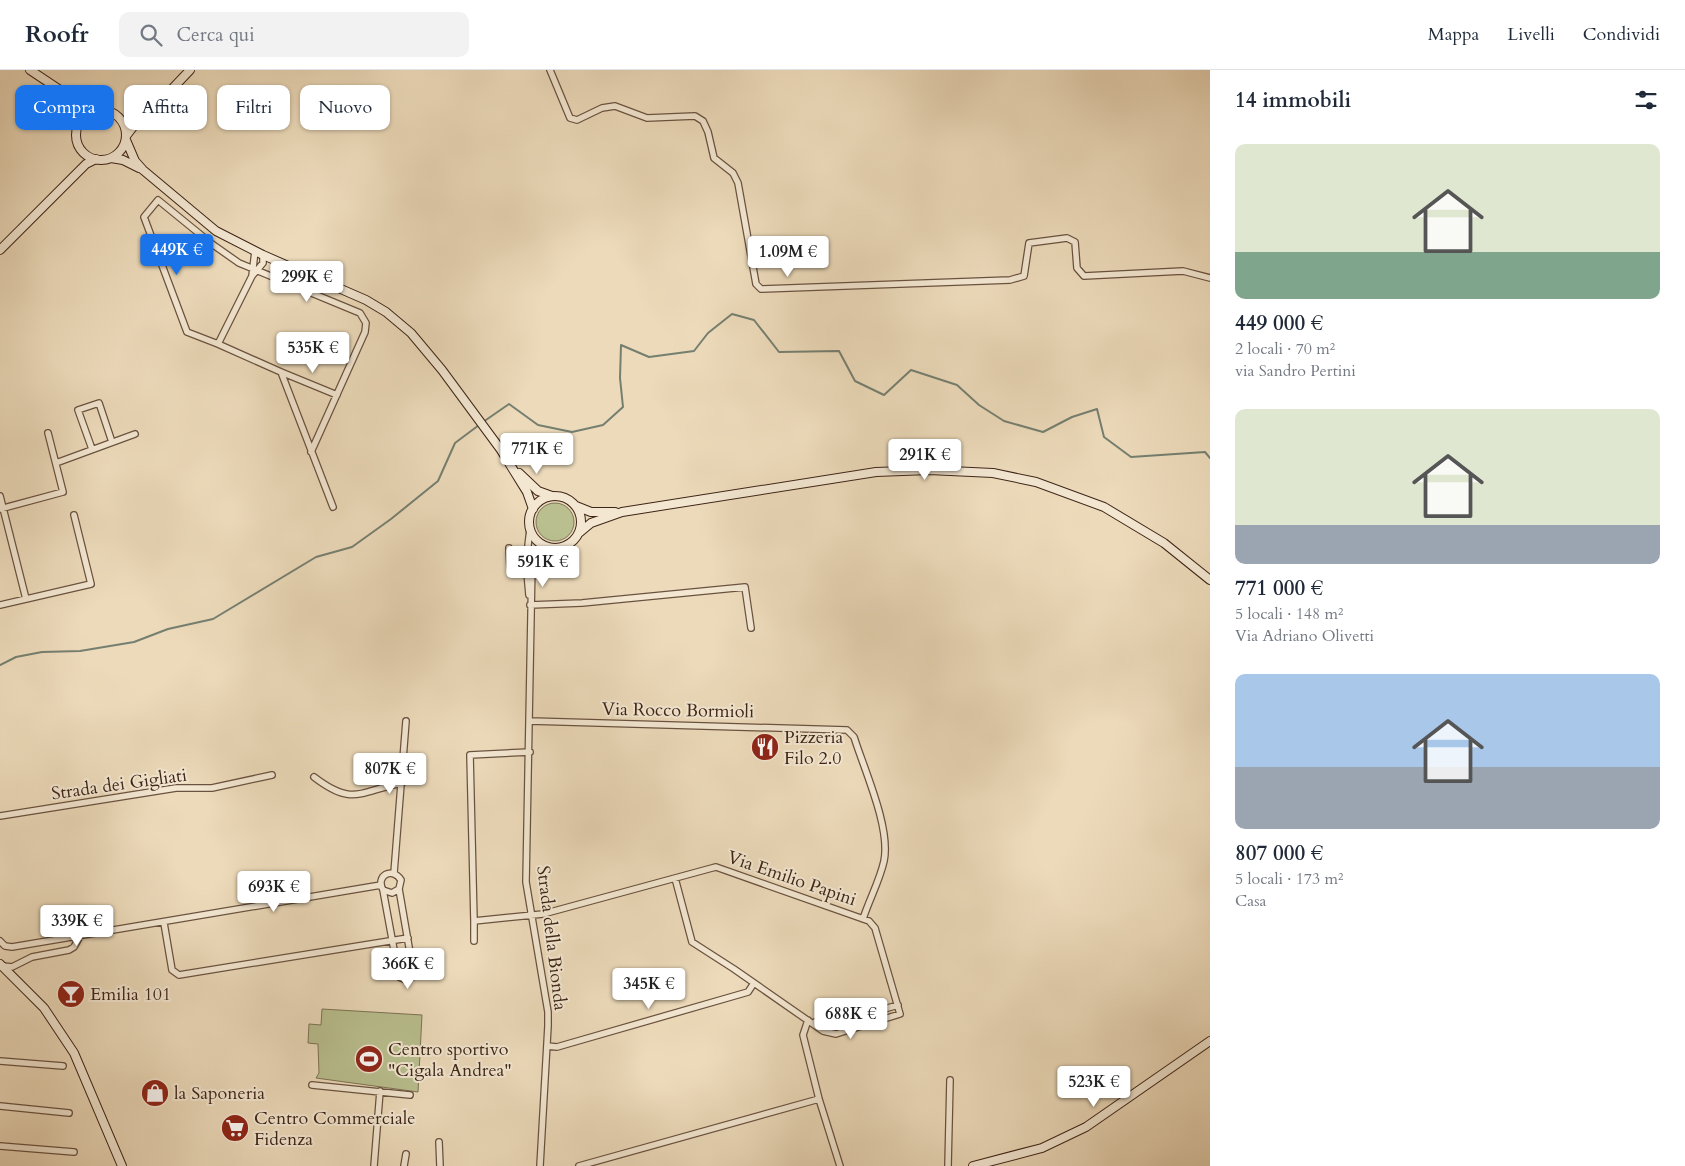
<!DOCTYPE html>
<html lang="it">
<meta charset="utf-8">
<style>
body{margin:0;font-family:Cardo,serif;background:#f2f2f3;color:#1f2937;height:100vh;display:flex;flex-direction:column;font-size:19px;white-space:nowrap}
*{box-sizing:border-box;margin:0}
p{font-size:16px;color:#747a83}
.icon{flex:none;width:28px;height:28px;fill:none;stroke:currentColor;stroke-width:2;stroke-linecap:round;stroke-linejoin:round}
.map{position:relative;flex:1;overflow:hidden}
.panel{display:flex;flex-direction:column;background:#fff;width:475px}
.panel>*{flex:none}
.top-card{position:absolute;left:15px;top:15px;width:475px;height:45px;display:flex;gap:10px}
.price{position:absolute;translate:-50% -42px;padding:0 11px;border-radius:5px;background:#fff;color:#222;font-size:16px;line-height:32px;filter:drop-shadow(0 1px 2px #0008)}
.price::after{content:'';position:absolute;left:50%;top:30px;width:15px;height:11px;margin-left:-8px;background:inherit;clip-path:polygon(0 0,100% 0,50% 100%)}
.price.selected{background:#1a73e8;color:#fff}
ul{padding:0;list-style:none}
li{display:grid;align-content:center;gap:10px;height:265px;padding:0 25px}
li span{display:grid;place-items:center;height:155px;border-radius:10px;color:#555}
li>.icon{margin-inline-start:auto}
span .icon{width:90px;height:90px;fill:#fffc;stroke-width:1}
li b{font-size:21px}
h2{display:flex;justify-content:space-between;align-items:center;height:60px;padding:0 25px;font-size:21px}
.tag{padding:0 18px;border-radius:10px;background:#fff;box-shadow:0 1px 4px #0004;font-size:18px;line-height:45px}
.tag.selected{background:#1a73e8;color:#fff}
header{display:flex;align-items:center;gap:30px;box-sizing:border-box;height:70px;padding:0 25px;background:#fff;border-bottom:1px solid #e0e1e3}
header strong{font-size:24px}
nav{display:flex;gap:28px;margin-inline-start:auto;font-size:18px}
.search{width:350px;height:45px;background:#f2f2f3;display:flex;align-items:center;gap:12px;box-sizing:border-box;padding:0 18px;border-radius:10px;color:#747a83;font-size:19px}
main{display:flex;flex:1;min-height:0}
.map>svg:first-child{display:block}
.green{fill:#b9bf8f;stroke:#7c7254}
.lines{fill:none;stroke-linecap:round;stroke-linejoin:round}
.stream{stroke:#757f70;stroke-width:2}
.street-casing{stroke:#6a5240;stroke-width:8}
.secondary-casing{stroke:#3e2518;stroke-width:10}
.street{stroke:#f3e7d2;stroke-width:5.5}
.secondary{stroke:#f3e7d2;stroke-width:8}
.labels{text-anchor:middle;stroke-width:4;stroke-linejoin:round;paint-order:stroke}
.street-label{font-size:18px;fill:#3e2518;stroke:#f3e7d2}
.poi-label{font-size:18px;fill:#3e2518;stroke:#f3e7d2;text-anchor:start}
</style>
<header>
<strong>Roofr</strong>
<div class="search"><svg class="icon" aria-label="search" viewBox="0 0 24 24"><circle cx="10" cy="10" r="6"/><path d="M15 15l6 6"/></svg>Cerca qui</div>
<nav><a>Mappa</a><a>Livelli</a><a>Condividi</a></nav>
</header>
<main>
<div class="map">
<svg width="1210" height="1096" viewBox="0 0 1210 1096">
<rect width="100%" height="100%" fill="#ecdaba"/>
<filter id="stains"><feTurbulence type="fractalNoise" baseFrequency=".004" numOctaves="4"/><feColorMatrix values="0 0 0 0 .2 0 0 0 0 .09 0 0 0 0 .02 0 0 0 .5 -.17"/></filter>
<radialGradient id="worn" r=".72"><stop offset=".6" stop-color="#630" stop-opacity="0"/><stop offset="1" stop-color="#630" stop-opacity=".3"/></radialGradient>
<path class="green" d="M536 452a19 19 0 1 1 38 0a19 19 0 1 1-38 0Z
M322,939L422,945L418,1022L316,1008L319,1003L318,974L308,973L309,954L321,955Z"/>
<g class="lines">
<path class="stream" d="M483,352L509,334L538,355L572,362L603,355L623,337L620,308L621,275L649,287L694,281L708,263L732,244L754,250L779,282L839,281L855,311L884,325L911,300L957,315L979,335L1004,351L1043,362L1072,347L1097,339L1104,367L1131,387L1205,382L1210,388
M0,595L16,587L42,582L80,581L134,572L168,559L213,549L316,487L352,477L391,449L438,411L455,373L479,355"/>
<defs>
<path id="street" d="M550,0L570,48L577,50L602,38L615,36L647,48L695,46L703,51L708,62L714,88L733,103L738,113L756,214L761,219L1010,210L1024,206L1029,173L1067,168L1075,172L1077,198L1084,206L1183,201L1210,208
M255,181L252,206L263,193V185
M252,206L218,274L281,302L333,437
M218,274L187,262L144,147L158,130L212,174L239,193L360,243L366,253L365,262L311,382
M281,302L337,325
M92,379L78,340L99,333L112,372
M56,393L135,364
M0,426L26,529
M0,439L63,422L48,363
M509,478L510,496L513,502L530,503
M529,525L526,492L530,459
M0,535L91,514L74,445
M530,535L582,533L745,517L751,558
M530,651L847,660L854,667C864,699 891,758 884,791C880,810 869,830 863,849
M530,682L470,685L474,851L543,844L712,798L716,797L869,851L875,858L900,944L836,964L823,961L734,899L692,872L675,808
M314,707C353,737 360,721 402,713
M0,746L176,718H212L272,705
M394,803L406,651
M383,820L392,823L399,819L401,810C392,796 375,806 383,820L399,907L406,910L414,906L399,819
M474,851V871
M164,853L172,900L179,905L408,868
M0,871L5,876L12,877L381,815
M3,896L12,897L32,887L69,880L74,877L80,866
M808,950L803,965L819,1029L840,1096
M815,952L830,955L898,935
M547,976L557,977L748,922L754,913
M0,991L63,996
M312,1015L410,1025
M0,1036L69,1043
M439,1072L440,1096
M0,1076L74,1082
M374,1096L380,1021
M404,1096L406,1084
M540,1096L548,956V942L526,812L532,492L537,483L549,478
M579,1096L819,1029
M948,1096L950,1010"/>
<path id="secondary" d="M30,0L84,36L97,40
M62,23L76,44L79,54
M76 65a25 25 0 1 1 50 0a25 25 0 1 1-50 0Z
M126,66L140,48L153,39L190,0
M126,70L135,91L143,100L216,161L263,185L366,230L386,242L411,263L442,300L501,380L527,422L533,439
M111,88L123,90L139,98
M0,180L86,94L96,89
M519,403L538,421L552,426
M529 452a26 26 0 1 1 52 0a26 26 0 1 1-52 0Z
M576,436L591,442H615
M579,463L591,453L622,442L876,402L929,400L993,403L1036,412L1104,437L1164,473L1210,510
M0,894L44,938L74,983L122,1096
M973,1096L1042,1078L1086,1057L1210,971"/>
</defs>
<use href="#street" class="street-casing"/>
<use href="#secondary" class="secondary-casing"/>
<use href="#street" class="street"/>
<use href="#secondary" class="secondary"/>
</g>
<defs>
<symbol id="restaurant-disc" viewBox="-11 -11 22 22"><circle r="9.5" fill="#8f2418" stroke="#f3e7d2"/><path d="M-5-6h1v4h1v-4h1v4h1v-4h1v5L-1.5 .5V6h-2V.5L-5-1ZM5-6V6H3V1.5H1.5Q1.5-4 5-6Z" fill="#fff"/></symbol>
<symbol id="bar-disc" viewBox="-11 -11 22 22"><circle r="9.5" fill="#8f2418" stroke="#f3e7d2"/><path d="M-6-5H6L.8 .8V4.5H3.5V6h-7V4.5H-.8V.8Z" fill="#fff"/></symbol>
<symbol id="stadium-disc" viewBox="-11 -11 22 22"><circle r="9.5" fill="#8f2418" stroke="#f3e7d2"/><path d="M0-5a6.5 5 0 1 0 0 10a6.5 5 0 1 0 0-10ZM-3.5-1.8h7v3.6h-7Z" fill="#fff"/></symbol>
<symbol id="shop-disc" viewBox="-11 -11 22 22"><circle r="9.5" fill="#8f2418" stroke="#f3e7d2"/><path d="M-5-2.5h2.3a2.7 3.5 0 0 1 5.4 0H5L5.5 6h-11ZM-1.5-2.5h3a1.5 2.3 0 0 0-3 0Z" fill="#fff"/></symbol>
<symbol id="supermarket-disc" viewBox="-11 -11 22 22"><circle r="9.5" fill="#8f2418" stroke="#f3e7d2"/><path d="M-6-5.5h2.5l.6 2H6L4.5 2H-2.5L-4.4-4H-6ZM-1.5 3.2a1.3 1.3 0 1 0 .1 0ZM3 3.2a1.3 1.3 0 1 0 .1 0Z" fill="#fff"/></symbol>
</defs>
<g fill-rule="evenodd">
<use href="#restaurant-disc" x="749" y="661" width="32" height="32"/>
<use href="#bar-disc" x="55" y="908" width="32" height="32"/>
<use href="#stadium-disc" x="353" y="973" width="32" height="32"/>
<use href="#shop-disc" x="139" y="1007" width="32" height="32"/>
<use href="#supermarket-disc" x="219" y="1042" width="32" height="32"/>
</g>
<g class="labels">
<g class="street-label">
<text transform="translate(678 640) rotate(1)" y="6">Via Rocco Bormioli</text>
<text transform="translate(119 714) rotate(-8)" y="6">Strada dei Gigliati</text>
<text transform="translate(792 808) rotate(19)" y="6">Via Emilio Papini</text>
<text transform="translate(552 868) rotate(83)" y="6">Strada della Bionda</text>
</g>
<g class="poi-label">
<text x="784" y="673">Pizzeria<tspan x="784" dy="21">Filo 2.0</tspan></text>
<text x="90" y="930">Emilia 101</text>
<text x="388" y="985">Centro sportivo<tspan x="388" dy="21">"Cigala Andrea"</tspan></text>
<text x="174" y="1029">la Saponeria</text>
<text x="254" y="1054">Centro Commerciale<tspan x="254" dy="21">Fidenza</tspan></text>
</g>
</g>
<rect width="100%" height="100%" filter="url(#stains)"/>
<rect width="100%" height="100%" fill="url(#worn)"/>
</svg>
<b class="price selected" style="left:177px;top:206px">449K €</b>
<b class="price" style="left:788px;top:208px">1.09M €</b>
<b class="price" style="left:307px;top:233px">299K €</b>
<b class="price" style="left:313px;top:304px">535K €</b>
<b class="price" style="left:537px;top:405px">771K €</b>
<b class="price" style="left:925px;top:411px">291K €</b>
<b class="price" style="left:543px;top:518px">591K €</b>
<b class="price" style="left:390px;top:725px">807K €</b>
<b class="price" style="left:274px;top:843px">693K €</b>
<b class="price" style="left:77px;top:877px">339K €</b>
<b class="price" style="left:408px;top:920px">366K €</b>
<b class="price" style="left:649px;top:940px">345K €</b>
<b class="price" style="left:851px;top:970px">688K €</b>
<b class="price" style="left:1094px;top:1038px">523K €</b>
<div class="top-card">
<a class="tag selected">Compra</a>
<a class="tag">Affitta</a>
<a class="tag">Filtri</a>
<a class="tag">Nuovo</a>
</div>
</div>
<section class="panel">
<h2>14 immobili<svg class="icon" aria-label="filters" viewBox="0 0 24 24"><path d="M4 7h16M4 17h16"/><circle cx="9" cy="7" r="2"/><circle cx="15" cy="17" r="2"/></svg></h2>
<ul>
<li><span style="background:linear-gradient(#dfe7d0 70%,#7fa58c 0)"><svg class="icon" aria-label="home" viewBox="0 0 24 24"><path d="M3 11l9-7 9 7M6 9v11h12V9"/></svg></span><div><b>449 000 €</b><p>2 locali · 70 m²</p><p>via Sandro Pertini</p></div></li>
<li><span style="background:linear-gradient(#dfe7d0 75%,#9aa5b1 0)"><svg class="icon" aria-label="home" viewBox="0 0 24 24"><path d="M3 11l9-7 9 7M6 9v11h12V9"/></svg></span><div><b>771 000 €</b><p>5 locali · 148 m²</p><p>Via Adriano Olivetti</p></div></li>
<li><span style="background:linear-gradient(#a9c7e8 60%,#9aa5b1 0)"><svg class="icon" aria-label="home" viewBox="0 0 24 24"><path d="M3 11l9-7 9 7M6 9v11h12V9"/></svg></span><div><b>807 000 €</b><p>5 locali · 173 m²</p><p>Casa</p></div></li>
</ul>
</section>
</main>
